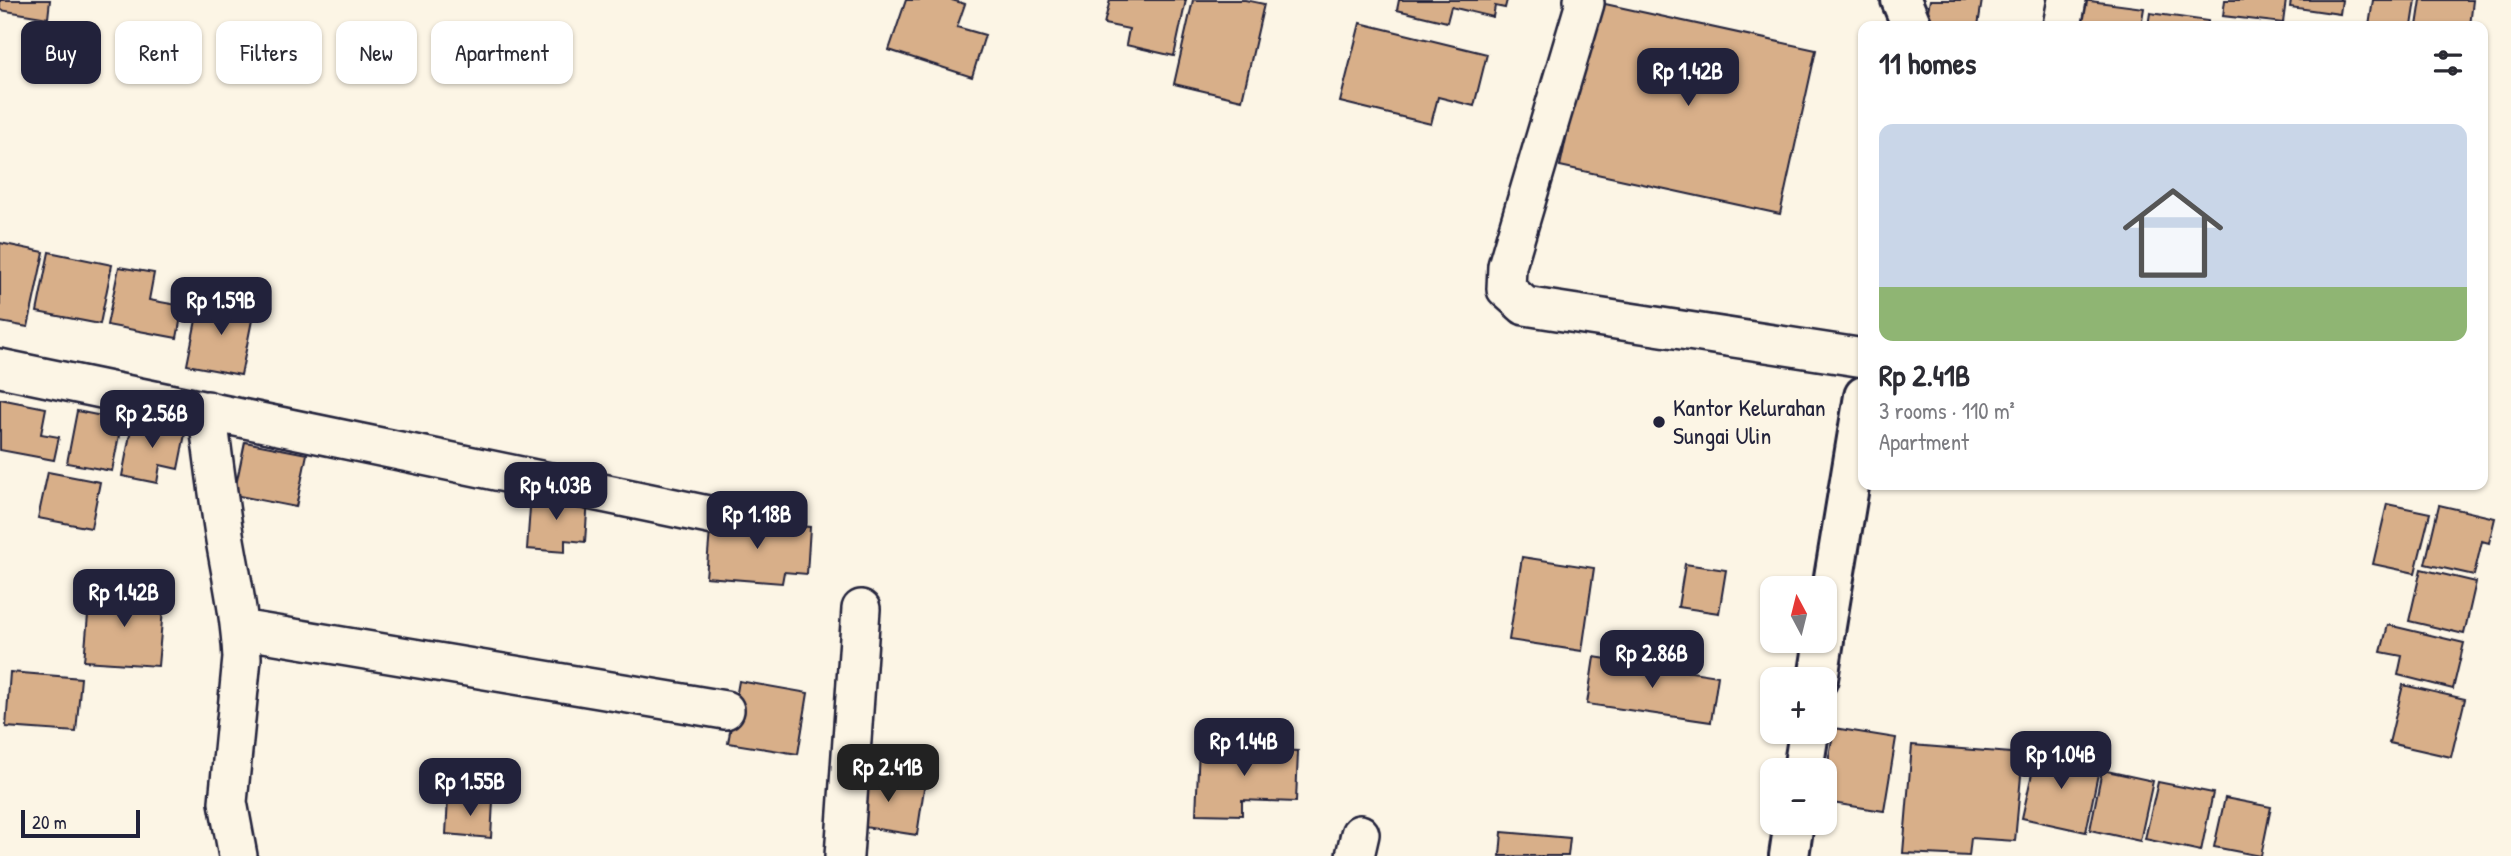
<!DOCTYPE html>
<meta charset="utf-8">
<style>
body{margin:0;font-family:"Patrick Hand",sans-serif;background:#f2f2f3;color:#2b2b33;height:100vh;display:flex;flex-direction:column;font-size:26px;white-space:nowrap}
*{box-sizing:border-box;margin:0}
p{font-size:23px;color:#7c7c81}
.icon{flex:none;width:38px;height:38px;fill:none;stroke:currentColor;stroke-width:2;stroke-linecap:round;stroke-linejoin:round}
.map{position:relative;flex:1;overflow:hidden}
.side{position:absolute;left:1858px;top:21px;width:630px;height:469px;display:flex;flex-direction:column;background:#fff;border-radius:14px;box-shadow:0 2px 5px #0004}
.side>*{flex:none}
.banner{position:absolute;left:21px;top:21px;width:665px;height:63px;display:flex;gap:14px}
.needle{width:46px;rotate:353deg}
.buttons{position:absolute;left:1760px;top:576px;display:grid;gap:14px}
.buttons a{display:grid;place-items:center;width:77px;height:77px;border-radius:14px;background:#fff;box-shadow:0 2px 5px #0004;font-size:35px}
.scale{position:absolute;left:21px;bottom:18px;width:119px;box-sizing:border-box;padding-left:7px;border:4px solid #22223b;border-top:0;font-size:19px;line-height:24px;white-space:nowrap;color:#22223b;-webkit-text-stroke:5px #fcf5e5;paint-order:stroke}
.price{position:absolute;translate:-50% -60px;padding:0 16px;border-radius:14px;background:#22223b;color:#fff;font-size:23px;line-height:46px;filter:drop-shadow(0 2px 4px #0008)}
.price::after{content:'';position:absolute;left:50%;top:42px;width:21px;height:16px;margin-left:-10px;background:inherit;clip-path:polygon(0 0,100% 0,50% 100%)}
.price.on{background:#222;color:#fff}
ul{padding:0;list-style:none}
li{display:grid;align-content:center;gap:14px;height:371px;padding:0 21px}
li span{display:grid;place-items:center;height:217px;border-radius:14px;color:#555}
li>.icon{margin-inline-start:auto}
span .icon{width:126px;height:126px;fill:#fffc;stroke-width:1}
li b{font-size:30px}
h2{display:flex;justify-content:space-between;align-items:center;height:84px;padding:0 21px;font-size:30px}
.pill{padding:0 24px;border-radius:14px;background:#fff;box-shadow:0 2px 5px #0004;font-size:24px;line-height:63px}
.pill.on{background:#22223b;color:#fff}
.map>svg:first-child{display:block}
.building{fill:#d8af89;stroke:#22223b;stroke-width:2}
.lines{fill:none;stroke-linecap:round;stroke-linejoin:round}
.street-casing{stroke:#22223b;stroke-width:42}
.secondary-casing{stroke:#22223b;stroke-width:44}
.street{stroke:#fcf5e5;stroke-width:37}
.secondary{stroke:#fcf5e5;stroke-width:38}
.poi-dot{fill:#22223b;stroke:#fcf5e5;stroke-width:2.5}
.labels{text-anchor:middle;stroke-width:5;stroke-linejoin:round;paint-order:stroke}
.poi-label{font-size:24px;fill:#22223b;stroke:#fcf5e5;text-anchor:start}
</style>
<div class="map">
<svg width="2511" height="856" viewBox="0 0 2511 856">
<rect width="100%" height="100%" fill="#fcf5e5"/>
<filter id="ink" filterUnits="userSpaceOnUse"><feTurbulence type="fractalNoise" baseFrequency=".0143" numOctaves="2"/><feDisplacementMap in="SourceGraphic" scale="14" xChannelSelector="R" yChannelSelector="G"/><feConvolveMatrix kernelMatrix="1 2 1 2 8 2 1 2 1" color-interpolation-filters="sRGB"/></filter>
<g filter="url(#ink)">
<path class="building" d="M0,0H50L48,18L0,10Z
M906,0H952L965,4L957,27L985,35L972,77L889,50Z
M1110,0H1186L1174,56L1126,45L1129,29L1104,24Z
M1193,0H1245L1264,4L1242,100L1174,84Z
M1399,0H1507L1505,8L1495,6L1493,17L1451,7L1447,22L1397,10Z
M1930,0H1982L1978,26H1925Z
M2082,0L2144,8L2141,26H2072Z
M2225,0H2286L2283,23L2223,16Z
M2291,0H2342L2340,14L2290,7Z
M2373,0H2416L2412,26H2369Z
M2421,0H2473L2470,26H2417Z
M1596,2L1816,50L1780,214L1560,166Z
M2150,13L2208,21V26H2148Z
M1360,23L1487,54L1474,106L1438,97L1431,124L1340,102Z
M0,243L44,252L28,327L0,322Z
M49,252L112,265L100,324L37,312Z
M119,267L154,273L149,300L183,306L177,338L107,325Z
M200,300L254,310L241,375L187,365Z
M0,399L46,408L41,434L59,437L54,460L0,450Z
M77,411L122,420L112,471L67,463Z
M133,419L186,429L178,469L160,465L157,483L122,476Z
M245,442L307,454L296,507L234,495Z
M48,472L100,482L91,528L38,518Z
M531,494L588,498L585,542L565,540V552L527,549Z
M2387,504L2430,513L2415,573L2373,564Z
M2439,505L2495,518L2489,543L2482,541L2474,575L2425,564Z
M711,519L810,527L807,574L784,572L782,583L706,577Z
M1522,557L1594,568L1582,651L1509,640Z
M1685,564L1726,570L1719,613L1678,607Z
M2421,569L2476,582L2464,634L2409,621Z
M90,592L164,598L158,666L84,661Z
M2388,625L2464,643L2453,689L2398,675L2402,656L2381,652Z
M1594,657L1718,676L1711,722L1587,704Z
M10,672L81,678L76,732L6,727Z
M739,681L808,693L798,754L728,743Z
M2403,685L2465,699L2451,757L2389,743Z
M1834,728L1896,738L1884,811L1825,802V780Z
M1912,745L2023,754L2015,841L1971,838L1969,856L1903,853Z
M1199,747L1298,751L1296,802L1242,800V815L1196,814Z
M2037,751L2100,764L2086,832L2022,818Z
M2102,770L2153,781L2140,841L2090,830Z
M858,773L925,782L917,835L851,825Z
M2158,782L2213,793L2201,851L2145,839Z
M448,798L493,801L491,838L446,834Z
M2225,798L2271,807L2261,856L2214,847Z
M1502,832L1570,838L1568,856H1500Z"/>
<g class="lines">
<defs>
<path id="street" d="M1583,0L1585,3L1507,266L1506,289L1525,306L1864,358
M2062,26L2067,0
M0,368L718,517L749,516
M207,410C213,453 218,497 225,540C232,580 240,617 242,658L228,802L238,856
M240,629L725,710
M844,856L861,609
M1355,856L1360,834"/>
<path id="secondary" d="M1901,0L1912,26
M1825,632L1864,396
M1818,679L1824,640
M1803,770L1809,732
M1789,856L1794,822"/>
</defs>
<use href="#street" class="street-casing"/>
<use href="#secondary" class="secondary-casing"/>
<use href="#street" class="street"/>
<use href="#secondary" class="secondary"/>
</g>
</g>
<circle class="poi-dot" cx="1659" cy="422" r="7"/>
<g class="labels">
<g class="poi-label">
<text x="1673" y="416">Kantor Kelurahan<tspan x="1673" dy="28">Sungai Ulin</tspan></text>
</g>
</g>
</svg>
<div class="buttons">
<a><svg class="needle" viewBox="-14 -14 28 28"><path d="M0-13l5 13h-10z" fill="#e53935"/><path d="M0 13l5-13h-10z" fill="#7c7c81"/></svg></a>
<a>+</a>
<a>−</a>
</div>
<div class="scale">20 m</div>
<b class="price" style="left:1688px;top:108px">Rp 1.42B</b>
<b class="price" style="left:221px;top:337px">Rp 1.59B</b>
<b class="price" style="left:152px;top:450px">Rp 2.56B</b>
<b class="price" style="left:556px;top:522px">Rp 4.03B</b>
<b class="price" style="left:757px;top:551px">Rp 1.18B</b>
<b class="price" style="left:124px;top:629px">Rp 1.42B</b>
<b class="price" style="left:1652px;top:690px">Rp 2.86B</b>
<b class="price" style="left:1244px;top:778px">Rp 1.44B</b>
<b class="price" style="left:2061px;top:791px">Rp 1.04B</b>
<b class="price on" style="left:888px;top:804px">Rp 2.41B</b>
<b class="price" style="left:470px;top:818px">Rp 1.55B</b>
<div class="banner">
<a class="pill on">Buy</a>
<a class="pill">Rent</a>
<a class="pill">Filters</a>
<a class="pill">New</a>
<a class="pill">Apartment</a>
</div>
<section class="side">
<h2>11 homes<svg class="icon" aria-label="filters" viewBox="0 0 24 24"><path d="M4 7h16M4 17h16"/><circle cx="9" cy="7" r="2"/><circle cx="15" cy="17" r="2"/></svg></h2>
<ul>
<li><span style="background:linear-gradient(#c9d6e8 75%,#8fb573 0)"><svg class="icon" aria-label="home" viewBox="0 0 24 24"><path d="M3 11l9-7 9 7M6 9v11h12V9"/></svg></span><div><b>Rp 2.41B</b><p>3 rooms · 110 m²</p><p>Apartment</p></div></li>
</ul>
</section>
</div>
